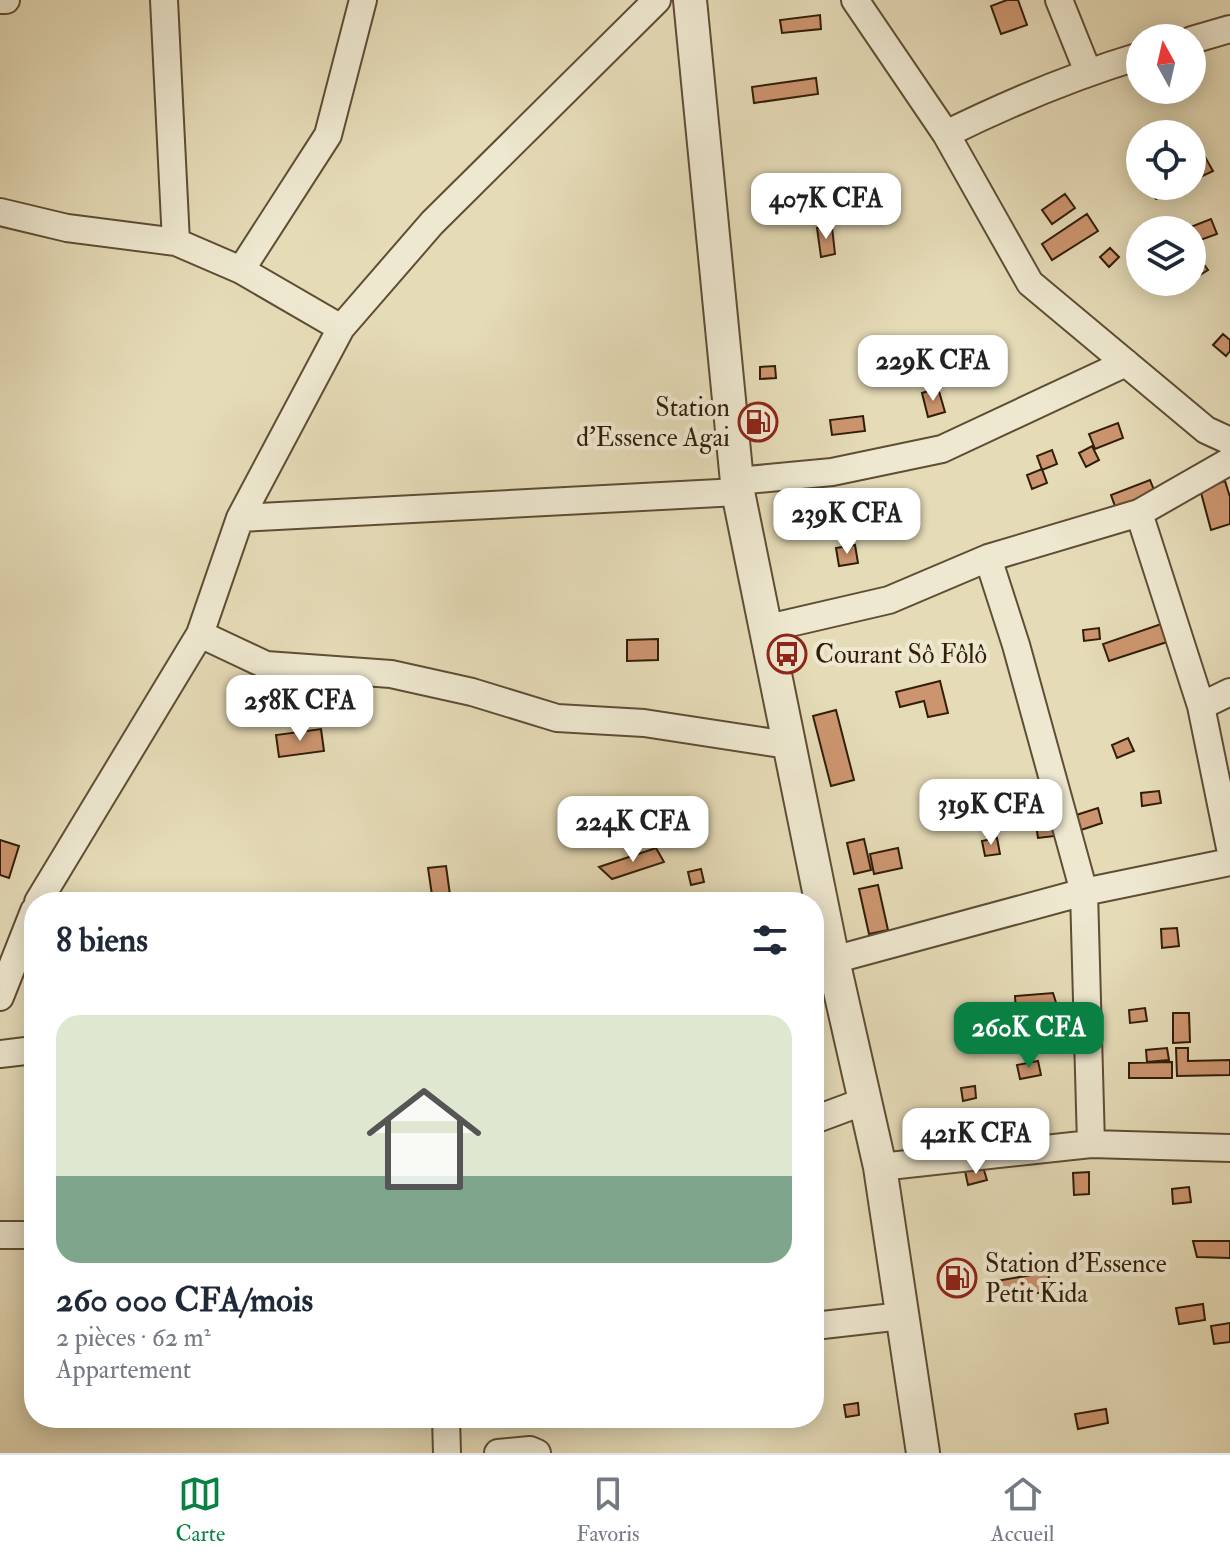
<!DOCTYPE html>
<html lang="fr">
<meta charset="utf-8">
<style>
body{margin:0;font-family:"IM FELL Double Pica",serif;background:#f6f6f7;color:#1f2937;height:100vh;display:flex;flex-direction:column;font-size:30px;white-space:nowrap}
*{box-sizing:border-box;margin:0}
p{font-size:26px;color:#747a83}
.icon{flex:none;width:44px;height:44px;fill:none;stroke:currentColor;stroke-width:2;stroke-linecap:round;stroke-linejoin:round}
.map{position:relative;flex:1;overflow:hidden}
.panel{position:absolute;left:24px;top:892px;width:800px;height:536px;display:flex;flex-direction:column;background:#fff;border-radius:32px;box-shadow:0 4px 20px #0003}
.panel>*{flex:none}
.needle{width:52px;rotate:352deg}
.tools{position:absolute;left:1126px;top:24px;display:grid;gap:16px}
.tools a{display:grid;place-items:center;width:80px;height:80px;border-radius:50%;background:#fff;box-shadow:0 4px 20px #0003;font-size:40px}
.price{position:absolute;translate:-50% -68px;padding:0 18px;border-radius:16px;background:#fff;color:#222;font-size:26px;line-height:52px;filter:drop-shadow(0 2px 4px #0008)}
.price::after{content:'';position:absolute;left:50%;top:48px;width:24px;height:18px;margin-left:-12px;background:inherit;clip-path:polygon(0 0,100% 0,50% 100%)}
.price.active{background:#0b8043;color:#fff}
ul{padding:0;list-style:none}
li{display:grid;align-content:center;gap:16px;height:424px;padding:0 32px}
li+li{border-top:2px solid #e0e1e3}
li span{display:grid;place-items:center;height:248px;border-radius:24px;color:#555}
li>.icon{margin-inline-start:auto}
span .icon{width:144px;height:144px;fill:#fffc;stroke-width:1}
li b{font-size:34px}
h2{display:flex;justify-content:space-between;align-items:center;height:96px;padding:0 32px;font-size:34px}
.dock{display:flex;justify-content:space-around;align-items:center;height:112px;border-top:2px solid #e0e1e3;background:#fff;font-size:22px;color:#747a83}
.dock a{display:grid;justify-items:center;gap:4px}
.dock .active{color:#0b8043}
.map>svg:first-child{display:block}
.building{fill:#cc956f;stroke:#321e08;stroke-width:2}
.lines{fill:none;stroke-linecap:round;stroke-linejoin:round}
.minor-casing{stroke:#5f4d34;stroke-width:30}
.tertiary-casing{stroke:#5f4d34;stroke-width:36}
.minor{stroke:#eee8d0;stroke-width:26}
.tertiary{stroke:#eee8d0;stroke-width:32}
.labels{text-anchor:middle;stroke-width:8;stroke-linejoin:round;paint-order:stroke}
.poi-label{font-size:26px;fill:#321e08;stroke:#eee8d0;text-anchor:start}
</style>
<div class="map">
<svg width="1230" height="1453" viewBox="0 0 1230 1453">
<rect width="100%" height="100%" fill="#e5dbb7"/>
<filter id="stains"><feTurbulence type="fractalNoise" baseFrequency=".0025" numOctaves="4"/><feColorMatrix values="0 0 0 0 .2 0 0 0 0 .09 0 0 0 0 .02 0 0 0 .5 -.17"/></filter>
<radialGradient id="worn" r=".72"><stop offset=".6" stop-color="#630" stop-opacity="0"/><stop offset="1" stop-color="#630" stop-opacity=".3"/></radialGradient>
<path class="building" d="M1007,0H1018L1027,25L1001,34L991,6Z
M820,15L821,29L782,33L780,20Z
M816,78L818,94L754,103L752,87Z
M1205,157L1213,171L1192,181V163Z
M1149,186H1183L1156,199Z
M1065,194L1075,208L1052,224L1042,210Z
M1087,214L1098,231L1052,260L1042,244Z
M1211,219L1217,234L1192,243V230H1183Z
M832,227L835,254L821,257L817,228Z
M1110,248L1119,257L1109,267L1100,257Z
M1197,255L1208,270L1192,280V258Z
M1223,334L1230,340V351L1226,356L1213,345Z
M775,366L776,378L760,379V367Z
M938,388L945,412L928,417L922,393Z
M863,416L865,431L832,435L830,420Z
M1118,423L1123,438L1095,449L1089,434Z
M1092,446L1099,460L1086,467L1079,453Z
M1052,450L1057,464L1042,470L1037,456Z
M1042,469L1047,483L1032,489L1027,475Z
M1150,480L1156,495L1116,509L1111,495Z
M1225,481L1230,497V524L1211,530L1200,489Z
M855,545L858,563L839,566L836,548Z
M1167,622L1173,640L1109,661L1103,644Z
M1099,628L1100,639L1084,641L1083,630Z
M658,639V660L627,661V640Z
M940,681L948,713L928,717L924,701L900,707L896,692Z
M836,710L854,780L831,786L813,716Z
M321,729L324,751L279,757L276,735Z
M1128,738L1134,751L1117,758L1112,745Z
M1159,791L1161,803L1142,806L1141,793Z
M1098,808L1102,823L1075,832L1070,817Z
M1053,823L1055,836L1038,838L1036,825Z
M997,838L1000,854L985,856L982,841Z
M864,839L871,870L854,874L847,843Z
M0,840L19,846L9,878L0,875Z
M656,848L664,862L612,879L599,867Z
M898,848L902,868L874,874L870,854Z
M446,866L451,902H433L428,868Z
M701,869L704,882L691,885L688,872Z
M878,885L888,930L869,934L859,889Z
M1177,928L1179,946L1162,948L1161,929Z
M1053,993L1059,1012L1016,1013L1015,996Z
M1145,1008L1147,1021L1130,1023L1129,1010Z
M1173,1013H1189L1190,1042L1173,1043Z
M1167,1048L1169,1060L1147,1062L1146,1050Z
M1176,1048H1188V1061L1230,1060V1075L1177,1076Z
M1038,1061L1041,1075L1020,1079L1017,1065Z
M1172,1062V1078H1129V1063Z
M975,1086L976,1098L963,1101L961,1088Z
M983,1167L987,1180L968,1185L965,1171Z
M1089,1172V1194L1074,1195L1073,1173Z
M1189,1187L1191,1202L1173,1204L1172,1189Z
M1193,1241H1230V1258L1197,1257Z
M1048,1272L1051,1291L994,1300L991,1282Z
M1203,1304L1205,1320L1179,1324L1176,1308Z
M1230,1323V1342L1214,1344L1211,1326Z
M858,1403L859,1415L846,1417L844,1405Z
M1106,1409L1108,1423L1078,1429L1075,1414Z"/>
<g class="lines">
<defs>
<path id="minor" d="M0,0H6
M164,0L176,242
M855,0L946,134L1030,283L1206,430L1230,441
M1059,0L1088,72
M1192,40L1230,29
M946,134C1009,103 1073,76 1140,56
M0,212L67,228L176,242L241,270L341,328
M241,270L328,135L363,0
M737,481L832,472L942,449L1126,363
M1139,513L1201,706L1230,848
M240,518L738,492
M988,558L1016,645L1084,892L1091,1144
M764,629L889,600L988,558L1139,513L1230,461
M200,634L266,665L391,674L472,692L557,718L644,723L788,745
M1201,706L1230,692
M38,902L200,634L240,518L341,328L432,223L657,0
M814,963L833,960L1084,892L1230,862
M0,997L34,911
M0,1054L34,1050
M814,1120L865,1101
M880,1167L1091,1144L1230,1148
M0,1235H34
M814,1326L902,1316
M446,1418L447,1453
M498,1453L530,1450L537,1453"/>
<path id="tertiary" d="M690,0L738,492L833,960L880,1167L923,1453"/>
</defs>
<use href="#minor" class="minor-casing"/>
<use href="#tertiary" class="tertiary-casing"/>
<use href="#minor" class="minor"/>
<use href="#tertiary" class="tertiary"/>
</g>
<defs>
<symbol id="fuel-ring" viewBox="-11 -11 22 22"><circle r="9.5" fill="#eee8d0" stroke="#8f2418" stroke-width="1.5"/><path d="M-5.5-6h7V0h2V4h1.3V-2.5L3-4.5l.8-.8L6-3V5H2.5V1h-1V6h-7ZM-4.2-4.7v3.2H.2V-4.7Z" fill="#8f2418"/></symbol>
<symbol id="bus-ring" viewBox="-11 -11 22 22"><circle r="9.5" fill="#eee8d0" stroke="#8f2418" stroke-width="1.5"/><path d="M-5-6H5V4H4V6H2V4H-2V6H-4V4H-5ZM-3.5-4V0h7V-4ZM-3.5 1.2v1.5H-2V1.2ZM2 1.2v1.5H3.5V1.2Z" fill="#8f2418"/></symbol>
</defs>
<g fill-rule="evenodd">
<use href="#fuel-ring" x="736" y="400" width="44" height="44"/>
<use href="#bus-ring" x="765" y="632" width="44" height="44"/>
<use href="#fuel-ring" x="935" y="1256" width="44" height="44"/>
</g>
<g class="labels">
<g class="poi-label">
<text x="730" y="416" text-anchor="end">Station<tspan x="730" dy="30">d'Essence Agai</tspan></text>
<text x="815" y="663">Courant Sô Fôlô</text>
<text x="985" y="1272">Station d'Essence<tspan x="985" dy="30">Petit Kida</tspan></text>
</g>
</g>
<rect width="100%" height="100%" filter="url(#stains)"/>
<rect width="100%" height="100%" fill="url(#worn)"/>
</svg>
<div class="tools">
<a><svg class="needle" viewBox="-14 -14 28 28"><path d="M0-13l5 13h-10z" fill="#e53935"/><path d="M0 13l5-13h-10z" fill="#747a83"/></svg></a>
<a><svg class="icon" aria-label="locate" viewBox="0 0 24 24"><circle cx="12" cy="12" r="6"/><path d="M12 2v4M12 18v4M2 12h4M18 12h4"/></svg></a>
<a><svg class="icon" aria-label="layers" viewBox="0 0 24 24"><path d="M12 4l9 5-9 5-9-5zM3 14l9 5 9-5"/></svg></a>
</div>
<b class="price" style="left:826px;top:241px">407K CFA</b>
<b class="price" style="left:933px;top:403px">229K CFA</b>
<b class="price" style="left:847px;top:556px">239K CFA</b>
<b class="price" style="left:300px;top:743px">258K CFA</b>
<b class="price" style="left:991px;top:847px">319K CFA</b>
<b class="price" style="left:633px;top:864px">224K CFA</b>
<b class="price active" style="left:1029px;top:1070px">260K CFA</b>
<b class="price" style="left:976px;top:1176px">421K CFA</b>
<section class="panel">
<h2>8 biens<svg class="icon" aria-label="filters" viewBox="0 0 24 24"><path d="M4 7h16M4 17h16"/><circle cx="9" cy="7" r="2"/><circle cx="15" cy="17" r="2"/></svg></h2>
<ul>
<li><span style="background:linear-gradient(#dfe7d0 65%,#7fa58c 0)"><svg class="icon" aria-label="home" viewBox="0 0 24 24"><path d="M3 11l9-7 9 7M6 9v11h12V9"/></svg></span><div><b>260 000 CFA/mois</b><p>2 pièces · 62 m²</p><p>Appartement</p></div></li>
</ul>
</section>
</div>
<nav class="dock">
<a class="active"><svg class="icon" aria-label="map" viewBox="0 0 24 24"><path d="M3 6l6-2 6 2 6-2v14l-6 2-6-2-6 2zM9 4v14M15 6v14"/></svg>Carte</a>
<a><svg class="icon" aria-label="saved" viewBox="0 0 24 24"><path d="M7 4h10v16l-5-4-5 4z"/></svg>Favoris</a>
<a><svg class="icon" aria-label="home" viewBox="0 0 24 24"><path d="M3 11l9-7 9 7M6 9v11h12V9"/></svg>Accueil</a>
</nav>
